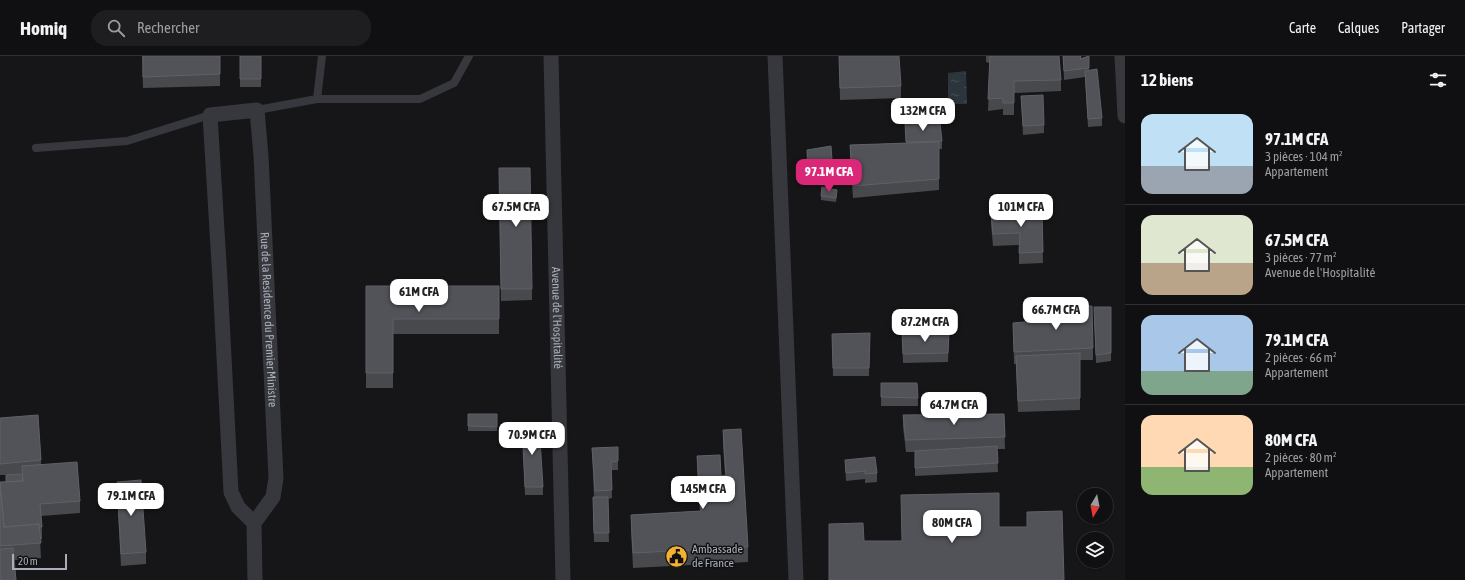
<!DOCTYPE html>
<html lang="fr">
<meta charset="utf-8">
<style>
body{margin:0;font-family:"Asap Condensed",sans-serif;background:#1e1e20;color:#f1f3f6;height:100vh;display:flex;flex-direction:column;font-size:15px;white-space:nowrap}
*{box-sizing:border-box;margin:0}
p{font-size:13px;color:#9c9d9f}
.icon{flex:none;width:22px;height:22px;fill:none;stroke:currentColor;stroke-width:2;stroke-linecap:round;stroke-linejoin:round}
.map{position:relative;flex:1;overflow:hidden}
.sheet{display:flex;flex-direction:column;background:#101012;width:340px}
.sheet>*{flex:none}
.needle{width:26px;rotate:190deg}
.tools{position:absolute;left:1077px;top:432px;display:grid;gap:8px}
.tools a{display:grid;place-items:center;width:36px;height:36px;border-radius:50%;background:#101012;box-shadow:0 1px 3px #0004,0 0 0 1px #303032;font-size:20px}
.scale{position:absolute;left:12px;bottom:10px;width:55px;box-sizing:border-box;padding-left:4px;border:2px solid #a8adb8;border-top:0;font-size:11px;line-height:14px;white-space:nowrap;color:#a8adb8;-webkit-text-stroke:3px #111113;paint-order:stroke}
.price{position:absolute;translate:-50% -34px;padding:0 9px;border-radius:8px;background:#fff;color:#222;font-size:13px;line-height:26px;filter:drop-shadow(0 1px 2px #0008)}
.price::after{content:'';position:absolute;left:50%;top:24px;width:12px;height:9px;margin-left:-6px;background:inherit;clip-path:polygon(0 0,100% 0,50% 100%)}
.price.on{background:#db2777;color:#fff}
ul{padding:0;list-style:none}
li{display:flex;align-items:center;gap:12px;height:100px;padding:0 16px}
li+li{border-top:1px solid #303032}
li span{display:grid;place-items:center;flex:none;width:112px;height:80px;border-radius:12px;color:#555}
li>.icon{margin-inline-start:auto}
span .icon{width:48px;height:48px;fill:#fffc;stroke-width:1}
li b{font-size:17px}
h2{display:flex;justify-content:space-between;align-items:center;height:48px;padding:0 16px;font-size:17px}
header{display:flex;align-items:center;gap:24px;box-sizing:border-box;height:56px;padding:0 20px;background:#101012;border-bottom:1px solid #303032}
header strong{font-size:19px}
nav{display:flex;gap:22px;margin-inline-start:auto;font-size:14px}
.search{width:280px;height:36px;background:#1e1e20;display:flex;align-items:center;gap:10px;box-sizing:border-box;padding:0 14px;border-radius:16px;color:#9c9d9f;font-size:15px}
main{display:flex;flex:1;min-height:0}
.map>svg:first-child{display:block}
.water{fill:url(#water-ripples)}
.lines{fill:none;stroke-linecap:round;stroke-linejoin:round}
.service{stroke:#37383d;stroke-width:8}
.minor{stroke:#37383d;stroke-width:15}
.wall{fill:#47494d}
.building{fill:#525359;stroke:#5f6168}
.labels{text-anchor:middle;stroke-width:3;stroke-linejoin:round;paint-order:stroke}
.street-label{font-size:12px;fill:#a8adb8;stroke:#111113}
.poi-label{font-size:12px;fill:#a8adb8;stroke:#111113;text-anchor:start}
</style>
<header>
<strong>Homiq</strong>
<div class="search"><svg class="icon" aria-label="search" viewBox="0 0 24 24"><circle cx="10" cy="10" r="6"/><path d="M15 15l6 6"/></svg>Rechercher</div>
<nav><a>Carte</a><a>Calques</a><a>Partager</a></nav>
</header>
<main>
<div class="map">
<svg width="1125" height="524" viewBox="0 0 1125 524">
<defs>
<pattern id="water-ripples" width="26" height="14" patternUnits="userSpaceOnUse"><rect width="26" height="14" fill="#2c353c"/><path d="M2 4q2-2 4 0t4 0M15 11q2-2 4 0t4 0" fill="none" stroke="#485056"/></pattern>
</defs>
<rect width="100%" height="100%" fill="#161618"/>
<path class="water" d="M966,15L967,48H948V17Z"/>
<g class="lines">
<path class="service" d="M317,43L322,0
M257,54L317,43H420L454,27L469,0
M36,92L127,85L210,59"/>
<g class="minor">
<path id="s1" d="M551,0L563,524"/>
<path d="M775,0L796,524"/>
<path d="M1122,0L1125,60"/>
<path id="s2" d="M254,467L238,451L231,436L220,224L210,59L257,54L261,100L276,422L273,441L254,467L255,524"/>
</g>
</g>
<path class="wall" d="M142,0H220V30L143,32Z
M240,0H261V31H240Z
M839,0L901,30V42L840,44Z
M986,0H1059L1061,24V35L1014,37V59H1003V53L988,55L990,7L986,6Z
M1063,0H1081V3L1089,0V15L1102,62V70L1088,71L1085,21L1064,24Z
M1021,40L1044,69V77L1023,79Z
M905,67H920L942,85V93H939V134L853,142L850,100V89L906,87Z
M807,94L833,118V126L808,127Z
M499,124L532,233V244L501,245Z
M837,138L836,146L821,144V140Z
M1042,155L1043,207L1019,208V189L993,190L991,168V156Z
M366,230H499V278H393V332H366Z
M1111,251V305L1096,307L1094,259Z
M1013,267L1093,292V304H1080V354L1018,356L1016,308H1014Z
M949,276L948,306L903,307L902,277Z
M870,277L869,320H833L832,278Z
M881,327L918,342V350H881Z
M468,358H497V375H468Z
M1004,358L1005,393H997L998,416L915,420V396H906L903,371V359Z
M0,362L41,404V409L80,445V457L41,460L42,471V483H40L41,502L14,504L0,524V426H6V419H0Z
M522,369L543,431V439H525Z
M723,374L748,491V506L633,512L631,474V459L700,455L697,415V400L721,420L725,419L723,389Z
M592,392L618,405V414H611L612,442L608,443L609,486H594L593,441H594Z
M845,404L877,417V426L865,427V423L846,425Z
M117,426L146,496V508L121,510L117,438Z"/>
<path class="building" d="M143,0H220V18L143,21Z
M240,0H261V23H240Z
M839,0H899L901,30L840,32Z
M990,0H1059L1061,24L1014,25V47H1003V42L988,43Z
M1063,0H1081L1080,3L1089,0V12L1064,15Z
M1097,13L1102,62L1088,63L1085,15Z
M1043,39L1044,69L1023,70L1021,40Z
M920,63V67H940L942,85L906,86L905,67Z
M939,86V123L853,130L850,89Z
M831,90L833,118L808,119L807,94Z
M499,112H530L532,233H501Z
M822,131L837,134L836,142L821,140Z
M1042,155L1043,196L1019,197L1020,177L993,178L991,156Z
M366,230H499V263H393V317H366Z
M1048,250H1092L1093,292L1014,296L1013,267L1045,264Z
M1094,251H1111V297L1096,299Z
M949,276L948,297L903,298L902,277Z
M870,277L869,312H833L832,278Z
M1080,297V342L1018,345L1016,300Z
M881,327H917L918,342L881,341Z
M468,358H497V371L468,370Z
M1004,358L1005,381L906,384L903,359Z
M38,359L41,404L0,408V362Z
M539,368L543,431H525L522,369Z
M741,373L748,491L633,497L631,459L701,455L697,400L720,399L721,420L726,419L723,374Z
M997,390L998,407L915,412V395Z
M618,391V405L611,406L612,434L595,435L592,392Z
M875,401L877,417L865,418V415L846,417L845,404Z
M77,406L80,445L40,448L42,471H39V468L4,471L0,426L23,425L22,410Z
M22,418L23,425L6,426V419Z
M141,424L146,496L121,498L117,426Z
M0,429L4,471L39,468L41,487L0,490Z
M999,437V471H1027V456L1062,455L1064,524H829V468L863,467L864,485H902L901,439Z
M593,441H608L609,477H594Z
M13,492L16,524H0V493Z"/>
<defs>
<symbol id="civic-disc" viewBox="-11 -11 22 22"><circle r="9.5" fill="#f2b134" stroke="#111113"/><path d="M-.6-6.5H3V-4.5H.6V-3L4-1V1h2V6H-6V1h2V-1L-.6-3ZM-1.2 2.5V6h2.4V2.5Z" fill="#111"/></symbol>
</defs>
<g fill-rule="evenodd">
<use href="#civic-disc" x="664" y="488" width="25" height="25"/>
</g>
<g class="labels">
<g class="street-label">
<text dy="4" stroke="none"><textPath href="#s1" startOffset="262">Avenue de l'Hospitalité</textPath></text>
<text dy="4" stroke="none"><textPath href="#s2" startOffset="674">Rue de la Residence du Premier Ministre</textPath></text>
</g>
<g class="poi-label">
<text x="692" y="497">Ambassade<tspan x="692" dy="14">de France</tspan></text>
</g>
</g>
</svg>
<div class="tools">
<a><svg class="needle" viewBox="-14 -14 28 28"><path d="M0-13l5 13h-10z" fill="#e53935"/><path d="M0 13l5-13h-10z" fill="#9c9d9f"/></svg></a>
<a><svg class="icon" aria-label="layers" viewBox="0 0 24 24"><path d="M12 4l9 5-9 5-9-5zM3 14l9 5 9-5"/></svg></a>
</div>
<div class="scale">20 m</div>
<b class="price" style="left:923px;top:76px">132M CFA</b>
<b class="price on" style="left:829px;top:137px">97.1M CFA</b>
<b class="price" style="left:516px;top:172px">67.5M CFA</b>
<b class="price" style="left:1021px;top:172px">101M CFA</b>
<b class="price" style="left:419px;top:257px">61M CFA</b>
<b class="price" style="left:1056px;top:275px">66.7M CFA</b>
<b class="price" style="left:925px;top:287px">87.2M CFA</b>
<b class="price" style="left:954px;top:370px">64.7M CFA</b>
<b class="price" style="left:532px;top:400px">70.9M CFA</b>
<b class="price" style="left:703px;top:454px">145M CFA</b>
<b class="price" style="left:131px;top:461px">79.1M CFA</b>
<b class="price" style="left:952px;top:488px">80M CFA</b>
</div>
<section class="sheet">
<h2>12 biens<svg class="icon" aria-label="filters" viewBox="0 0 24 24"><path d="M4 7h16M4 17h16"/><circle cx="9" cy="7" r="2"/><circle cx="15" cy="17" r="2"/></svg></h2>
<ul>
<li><span style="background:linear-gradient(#bfe0f5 65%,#9aa5b1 0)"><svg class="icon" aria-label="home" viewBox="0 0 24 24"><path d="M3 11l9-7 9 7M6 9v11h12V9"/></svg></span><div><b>97.1M CFA</b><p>3 pièces · 104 m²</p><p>Appartement</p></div></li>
<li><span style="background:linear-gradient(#dfe7d0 60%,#b9a48a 0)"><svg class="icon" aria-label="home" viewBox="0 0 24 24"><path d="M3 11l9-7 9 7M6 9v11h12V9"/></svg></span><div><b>67.5M CFA</b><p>3 pièces · 77 m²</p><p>Avenue de l'Hospitalité</p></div></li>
<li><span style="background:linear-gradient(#a9c7e8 70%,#7fa58c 0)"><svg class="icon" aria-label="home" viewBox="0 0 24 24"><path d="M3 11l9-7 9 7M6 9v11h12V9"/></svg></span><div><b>79.1M CFA</b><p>2 pièces · 66 m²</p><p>Appartement</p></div></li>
<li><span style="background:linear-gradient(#ffd9b3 65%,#8fb573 0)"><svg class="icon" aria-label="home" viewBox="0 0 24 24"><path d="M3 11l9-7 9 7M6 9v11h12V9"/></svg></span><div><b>80M CFA</b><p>2 pièces · 80 m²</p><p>Appartement</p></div></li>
</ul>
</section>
</main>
